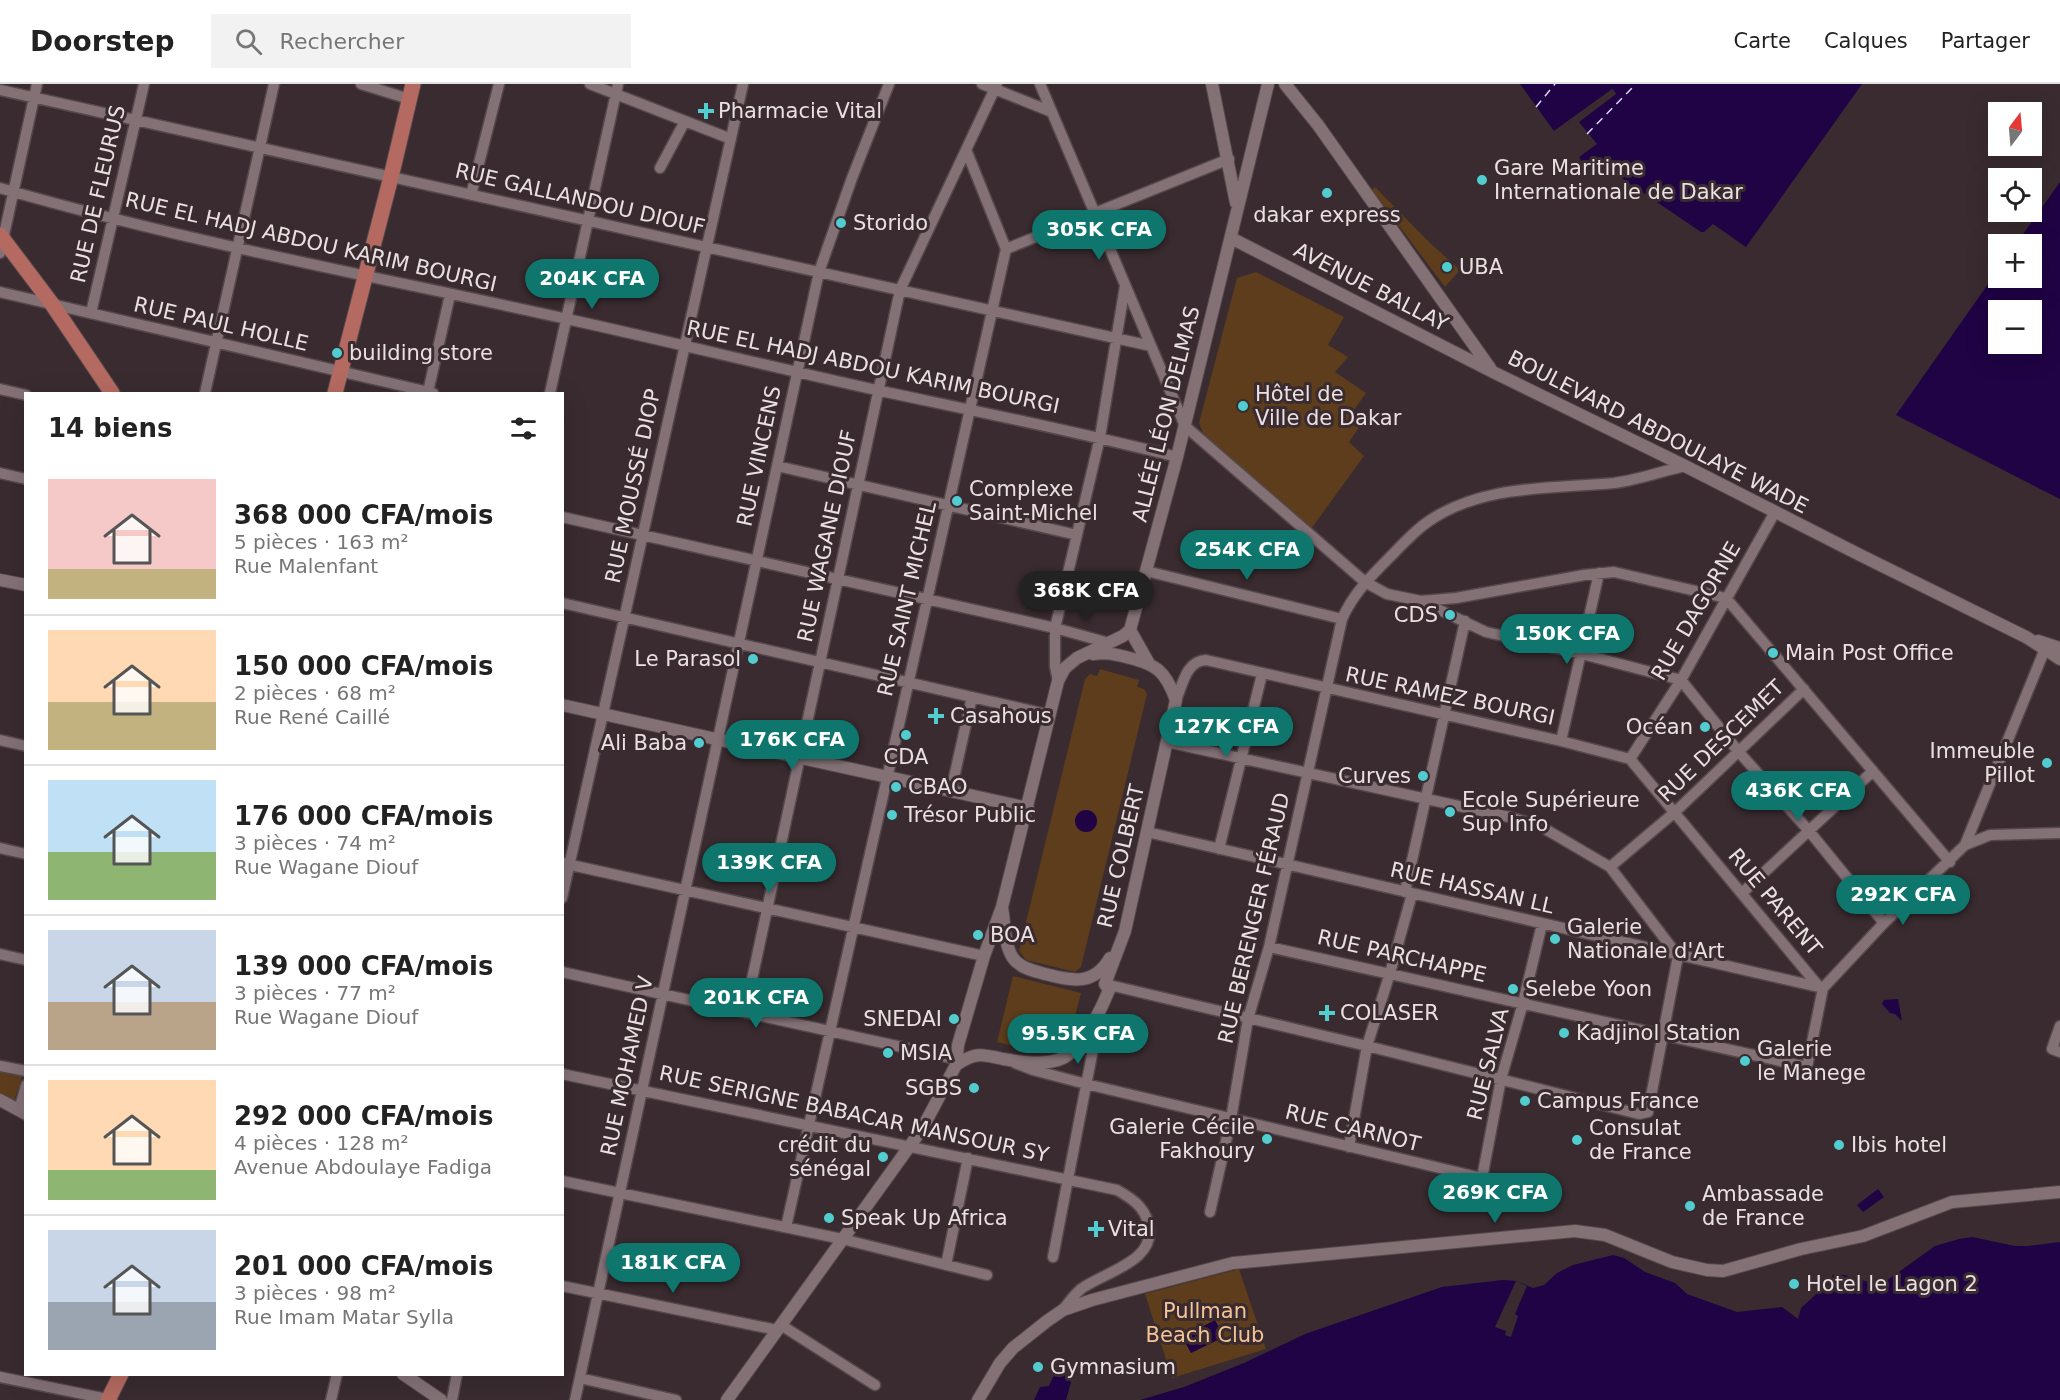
<!DOCTYPE html>
<html lang="fr">
<meta charset="utf-8">
<style>
body{margin:0;font-family:"DejaVu Sans",sans-serif;background:#f2f2f2;color:#222;height:100vh;display:flex;flex-direction:column;font-size:22px;white-space:nowrap}
*{box-sizing:border-box;margin:0}
p{font-size:20px;color:#767676}
.icon{flex:none;width:33px;height:33px;fill:none;stroke:currentColor;stroke-width:2;stroke-linecap:round;stroke-linejoin:round}
.map{position:relative;flex:1;overflow:hidden}
.details{position:absolute;left:24px;top:308px;width:540px;height:984px;display:flex;flex-direction:column;background:#fff;border-radius:0px;box-shadow:0 6px 24px #0002}
.details>*{flex:none}
.needle{width:39px;rotate:16deg}
.controls{position:absolute;left:1988px;top:18px;display:grid;gap:12px}
.controls a{display:grid;place-items:center;width:54px;height:54px;border-radius:0px;background:#fff;box-shadow:0 6px 24px #0002;font-size:30px}
.price{position:absolute;translate:-50% -51px;padding:0 14px;border-radius:21px;background:#0f766e;color:#fff;font-size:20px;line-height:39px;filter:drop-shadow(0 2px 3px #0008)}
.price::after{content:'';position:absolute;left:50%;top:36px;width:18px;height:14px;margin-left:-9px;background:inherit;clip-path:polygon(0 0,100% 0,50% 100%)}
.price.selected{background:#222;color:#fff}
ul{padding:0;list-style:none}
li{display:flex;align-items:center;gap:18px;height:150px;padding:0 24px}
li+li{border-top:2px solid #e0e0e0}
li span{display:grid;place-items:center;flex:none;width:168px;height:120px;border-radius:0px;color:#555}
li>.icon{margin-inline-start:auto}
span .icon{width:72px;height:72px;fill:#fffc;stroke-width:1}
li b{font-size:26px}
h2{display:flex;justify-content:space-between;align-items:center;height:72px;padding:0 24px;font-size:26px}
header{display:flex;align-items:center;gap:36px;box-sizing:border-box;height:84px;padding:0 30px;background:#fff;border-bottom:2px solid #e0e0e0}
header strong{font-size:28px}
nav{display:flex;gap:33px;margin-inline-start:auto;font-size:21px}
.search{width:420px;height:54px;background:#f2f2f2;display:flex;align-items:center;gap:15px;box-sizing:border-box;padding:0 21px;border-radius:0px;color:#767676;font-size:22px}
.map>svg:first-child{display:block}
.green{fill:#5d3d1b}
.water{fill:#1f0344;fill-rule:evenodd}
.pier{fill:#392b2f}
.lines{fill:none;stroke-linecap:round;stroke-linejoin:round}
.ferry{stroke:#dfd6ff;stroke-width:1.5;stroke-dasharray:8 6;stroke-linecap:butt}
.minor-casing{stroke:#55484c;stroke-width:13}
.tertiary-casing{stroke:#55484c;stroke-width:14}
.primary-casing{stroke:#55484c;stroke-width:17}
.minor{stroke:#837176;stroke-width:10}
.tertiary{stroke:#837176;stroke-width:12}
.primary{stroke:#b46a60;stroke-width:15}
.poi-dot{fill:#52cdcf;stroke:#392b2f;stroke-width:2}
.labels{text-anchor:middle;stroke-width:6;stroke-linejoin:round;paint-order:stroke}
.poi-label{font-size:21px;fill:#eae0e2;stroke:#392b2f;text-anchor:start}
.street-label{font-size:21px;fill:#eae0e2;stroke:#392b2f}
.park-label{font-size:21px;fill:#f5c496;stroke:#392b2f}
</style>
<header>
<strong>Doorstep</strong>
<div class="search"><svg class="icon" aria-label="search" viewBox="0 0 24 24"><circle cx="10" cy="10" r="6"/><path d="M15 15l6 6"/></svg>Rechercher</div>
<nav><a>Carte</a><a>Calques</a><a>Partager</a></nav>
</header>
<div class="map">
<svg width="2060" height="1316" viewBox="0 0 2060 1316">
<rect width="100%" height="100%" fill="#392b2f"/>
<path class="green" d="M1375,103L1428,157L1460,186L1445,203L1372,106Z
M1256,188L1344,233L1328,261L1348,273L1335,288L1366,309L1349,333L1360,342L1349,358L1364,372L1311,445L1207,358L1199,339L1237,194Z
M1100,585L1139,596L1137,603L1144,605L1147,610L1081,883L1075,888L1026,876L1019,867L1085,595L1090,590L1097,592Z
M1013,892L1081,909L1067,963C1044,973 1020,964 997,958Z
M0,986L23,990L13,1020L0,1012Z
M1239,1185L1266,1265L1172,1294L1145,1210Z"/>
<path class="water" d="M1520,0H1862L1746,163L1713,140L1704,148H1701L1595,76L1583,79L1579,73L1596,60L1578,38L1616,10L1613,5L1554,47Z
M2060,98V415L1896,331L1998,186V194H2031V160H2016ZM1998,226H2031V260H1998Z
M1075 737a11 11 0 1 1 22 0a11 11 0 1 1-22 0Z
M1898,915L1902,937L1895,930L1890,929L1882,920L1884,916Z
M1878,1105L1884,1113L1863,1128L1857,1121Z
M1972,1153L2015,1162H2028L2060,1158V1316H1140L1184,1303L1244,1279L1305,1250L1442,1203L1503,1196L1516,1197L1533,1204L1544,1201L1557,1189L1573,1181L1613,1171L1624,1174L1645,1188L1675,1199L1687,1210L1737,1228L1782,1223L1798,1235L1801,1224L1825,1202L1833,1191C1852,1188 1868,1202 1882,1200L1935,1162L1959,1155Z
M1215,1236L1224,1253L1191,1269L1180,1249L1186,1246L1188,1250Z
M1061,1289L1067,1291L1071,1298L1066,1316H1034L1040,1303L1049,1302L1053,1293Z"/>
<path class="pier" d="M1612,5L1616,10L1579,38L1597,60L1579,73L1577,71L1592,59L1576,40V37L1612,9L1556,49L1554,47Z
M1516,1197L1527,1202L1515,1230L1518,1232L1511,1253L1505,1251L1506,1247L1495,1243Z"/>
<g class="lines">
<path class="ferry" d="M1536,23L1555,0
M1587,50L1636,0"/>
<defs>
<path id="minor" d="M361,0L409,15
M590,0L731,55
M982,0L1052,28
M1040,0L1185,342L1365,498L1387,510L1421,517L1456,514L1584,491L1614,488L1726,514L1950,778
M0,6L1151,262
M967,68L1006,165
M660,84L685,37
M0,104C187,158 378,193 567,235C672,258 776,284 881,307C980,328 1079,348 1177,373
M471,111L499,0
M1006,165L1229,75
M0,169L37,0
M0,208L433,309
M91,229L144,0
M0,305L26,311
M428,308L450,211
M205,309L274,0
M550,309L618,0
M777,382L1077,451
M0,389L26,395
M562,433L1055,544L1109,559
M1146,487L1342,535
M1423,518L1486,548L1582,570L1681,596L1738,667L1809,747L1884,839
M562,519L1050,631
M1058,597L1055,582V544L1100,353L1125,202
M1176,616C1183,600 1186,577 1206,576L1561,657L1630,675
M0,656L26,662
M1561,657L1599,489
M1630,675L1820,904
M1630,675L1681,596L1775,428
M951,707L972,613
M1147,748L1823,904
M1965,761L1990,751L2060,749
M0,764L26,770
M1219,765L1262,590
M562,779L984,872
M1610,783L1675,728L1804,605
M1405,808L1465,537
M1742,809L1873,687
M562,814L743,0
M1269,863L1807,983L1823,904
M0,870L26,876
M562,888L956,975
M1105,900L1367,962L1639,1030L1648,1028L1678,872L1610,783L1540,742L1509,733L1167,658
M1823,904L1884,839L1965,761L2047,560
M745,928L900,206L997,0
M2060,942L2052,965L2060,968
M1015,979L1033,986L1086,1000L1482,1094L1501,995L1523,919L1542,840
M0,982L26,987
M562,990L1117,1106C1131,1114 1144,1122 1148,1139C1159,1177 1104,1188 1081,1205C1074,1211 1068,1219 1063,1226
M19,1026L26,1001
M1349,1063L1367,962L1390,889L1412,810
M562,1097L842,1155L987,1191
M1210,1128L1231,1035L1248,935L1269,863L1342,535C1353,510 1370,493 1389,474C1402,461 1414,447 1429,437C1483,400 1552,405 1614,399C1638,396 1662,387 1685,382
M786,1143L1006,165
M1053,1173L1099,934
M946,1181L968,1074
M562,1202L777,1246
M781,1241L875,1301
M0,1293L112,1316
M580,1294L676,1316
M331,1316L337,1290
M452,1316L457,1290
M575,1316L819,188L852,94L889,0"/>
<path id="tertiary" d="M1212,0L1236,119
M1285,0L1318,41L1490,284
M1231,154L1493,288L1685,382L1860,471L2026,553L2060,575
M0,496L26,501
M1130,546L1177,373L1268,0
M1130,546L1148,578
M2038,557L2060,564
M562,621L1028,724
M1002,824C1005,839 1004,861 1013,874C1020,884 1034,887 1045,890C1072,897 1094,902 1110,874
M956,981C975,968 982,970 1003,975C1021,978 1041,981 1058,976C1080,970 1101,926 1109,906L1105,900L1125,847L1176,616C1165,586 1156,580 1126,573C1114,570 1105,568 1093,570
M0,1016L26,1030
M403,1290L441,1316
M727,1316L922,1045L956,981L958,961L984,872L1002,823L1058,597L1065,584L1077,574L1123,552L1130,546
M978,1316L1000,1279L1013,1264L1047,1237L1063,1226L1092,1216L1233,1179L1575,1147L1605,1151L1672,1178L1707,1186L1723,1187L1801,1165L1863,1152L1952,1118L2060,1108"/>
<path id="primary" d="M0,151L52,220L112,309
M335,309L391,93L413,0
M108,1316L121,1290"/>
</defs>
<use href="#minor" class="minor-casing"/>
<use href="#tertiary" class="tertiary-casing"/>
<use href="#primary" class="primary-casing"/>
<use href="#minor" class="minor"/>
<use href="#tertiary" class="tertiary"/>
<use href="#primary" class="primary"/>
</g>
<g class="poi-dot">
<path d="M703 18h6v6h6v6h-6v6h-6v-6h-6v-6h6z"/>
<circle cx="1482" cy="96" r="6"/>
<circle cx="1327" cy="109" r="6"/>
<circle cx="841" cy="139" r="6"/>
<circle cx="1447" cy="183" r="6"/>
<circle cx="337" cy="269" r="6"/>
<circle cx="1243" cy="322" r="6"/>
<circle cx="957" cy="417" r="6"/>
<circle cx="1450" cy="531" r="6"/>
<circle cx="1773" cy="569" r="6"/>
<circle cx="753" cy="575" r="6"/>
<path d="M933 623h6v6h6v6h-6v6h-6v-6h-6v-6h6z"/>
<circle cx="1705" cy="643" r="6"/>
<circle cx="906" cy="651" r="6"/>
<circle cx="699" cy="659" r="6"/>
<circle cx="2047" cy="679" r="6"/>
<circle cx="1423" cy="692" r="6"/>
<circle cx="896" cy="703" r="6"/>
<circle cx="1450" cy="728" r="6"/>
<circle cx="892" cy="731" r="6"/>
<circle cx="978" cy="851" r="6"/>
<circle cx="1555" cy="855" r="6"/>
<circle cx="1513" cy="905" r="6"/>
<path d="M1324 920h6v6h6v6h-6v6h-6v-6h-6v-6h6z"/>
<circle cx="954" cy="935" r="6"/>
<circle cx="1564" cy="949" r="6"/>
<circle cx="888" cy="969" r="6"/>
<circle cx="1745" cy="977" r="6"/>
<circle cx="974" cy="1004" r="6"/>
<circle cx="1525" cy="1017" r="6"/>
<circle cx="1267" cy="1055" r="6"/>
<circle cx="1577" cy="1056" r="6"/>
<circle cx="1839" cy="1061" r="6"/>
<circle cx="883" cy="1073" r="6"/>
<circle cx="1690" cy="1122" r="6"/>
<circle cx="829" cy="1134" r="6"/>
<path d="M1093 1136h6v6h6v6h-6v6h-6v-6h-6v-6h6z"/>
<circle cx="1794" cy="1200" r="6"/>
<circle cx="1038" cy="1283" r="6"/>
</g>
<g class="labels">
<g class="poi-label">
<text x="718" y="34">Pharmacie Vital</text>
<text x="1494" y="91">Gare Maritime<tspan x="1494" dy="24">Internationale de Dakar</tspan></text>
<text x="1327" y="138" text-anchor="middle">dakar express</text>
<text x="853" y="146">Storido</text>
<text x="1459" y="190">UBA</text>
<text x="349" y="276">building store</text>
<text x="1255" y="317">Hôtel de<tspan x="1255" dy="24">Ville de Dakar</tspan></text>
<text x="969" y="412">Complexe<tspan x="969" dy="24">Saint-Michel</tspan></text>
<text x="1438" y="538" text-anchor="end">CDS</text>
<text x="1785" y="576">Main Post Office</text>
<text x="741" y="582" text-anchor="end">Le Parasol</text>
<text x="950" y="639">Casahous</text>
<text x="1693" y="650" text-anchor="end">Océan</text>
<text x="687" y="666" text-anchor="end">Ali Baba</text>
<text x="2035" y="674" text-anchor="end">Immeuble<tspan x="2035" dy="24">Pillot</tspan></text>
<text x="906" y="680" text-anchor="middle">CDA</text>
<text x="1411" y="699" text-anchor="end">Curves</text>
<text x="908" y="710">CBAO</text>
<text x="1462" y="723">Ecole Supérieure<tspan x="1462" dy="24">Sup Info</tspan></text>
<text x="904" y="738">Trésor Public</text>
<text x="1567" y="850">Galerie<tspan x="1567" dy="24">Nationale d'Art</tspan></text>
<text x="990" y="858">BOA</text>
<text x="1525" y="912">Selebe Yoon</text>
<text x="1340" y="936">COLASER</text>
<text x="942" y="942" text-anchor="end">SNEDAI</text>
<text x="1576" y="956">Kadjinol Station</text>
<text x="1757" y="972">Galerie<tspan x="1757" dy="24">le Manege</tspan></text>
<text x="900" y="976">MSIA</text>
<text x="962" y="1011" text-anchor="end">SGBS</text>
<text x="1537" y="1024">Campus France</text>
<text x="1255" y="1050" text-anchor="end">Galerie Cécile<tspan x="1255" dy="24">Fakhoury</tspan></text>
<text x="1589" y="1051">Consulat<tspan x="1589" dy="24">de France</tspan></text>
<text x="871" y="1068" text-anchor="end">crédit du<tspan x="871" dy="24">sénégal</tspan></text>
<text x="1851" y="1068">Ibis hotel</text>
<text x="1702" y="1117">Ambassade<tspan x="1702" dy="24">de France</tspan></text>
<text x="841" y="1141">Speak Up Africa</text>
<text x="1108" y="1152">Vital</text>
<text x="1806" y="1207">Hotel le Lagon 2</text>
<text x="1050" y="1290">Gymnasium</text>
</g>
<g class="street-label">
<text transform="translate(98 110) rotate(-77)" y="7">RUE DE FLEURUS</text>
<text transform="translate(580 115) rotate(13)" y="7">RUE GALLANDOU DIOUF</text>
<text transform="translate(311 158) rotate(13)" y="7">RUE EL HADJ ABDOU KARIM BOURGI</text>
<text transform="translate(1371 203) rotate(27)" y="7">AVENUE BALLAY</text>
<text transform="translate(221 240) rotate(13)" y="7">RUE PAUL HOLLE</text>
<text transform="translate(873 283) rotate(12)" y="7">RUE EL HADJ ABDOU KARIM BOURGI</text>
<text transform="translate(1166 330) rotate(-76)" y="7">ALLÉE LÉON DELMAS</text>
<text transform="translate(1658 348) rotate(27)" y="7">BOULEVARD ABDOULAYE WADE</text>
<text transform="translate(759 372) rotate(-78)" y="7">RUE VINCENS</text>
<text transform="translate(633 402) rotate(-78)" y="7">RUE MOUSSÉ DIOP</text>
<text transform="translate(827 452) rotate(-78)" y="7">RUE WAGANE DIOUF</text>
<text transform="translate(907 515) rotate(-77)" y="7">RUE SAINT MICHEL</text>
<text transform="translate(1696 527) rotate(-60)" y="7">RUE DAGORNE</text>
<text transform="translate(1450 612) rotate(12)" y="7">RUE RAMEZ BOURGI</text>
<text transform="translate(1721 657) rotate(-44)" y="7">RUE DESCEMET</text>
<text transform="translate(1121 772) rotate(-77)" y="7">RUE COLBERT</text>
<text transform="translate(1472 804) rotate(13)" y="7">RUE HASSAN LL</text>
<text transform="translate(1775 818) rotate(50)" y="7">RUE PARENT</text>
<text transform="translate(1254 834) rotate(-77)" y="7">RUE BERENGER FÉRAUD</text>
<text transform="translate(1402 872) rotate(13)" y="7">RUE PARCHAPPE</text>
<text transform="translate(1488 980) rotate(-76)" y="7">RUE SALVA</text>
<text transform="translate(627 982) rotate(-78)" y="7">RUE MOHAMED V</text>
<text transform="translate(854 1030) rotate(12)" y="7">RUE SERIGNE BABACAR MANSOUR SY</text>
<text transform="translate(1353 1044) rotate(14)" y="7">RUE CARNOT</text>
</g>
<g class="park-label">
<text x="1205" y="1234">Pullman<tspan x="1205" dy="24">Beach Club</tspan></text>
</g>
</g>
</svg>
<div class="controls">
<a><svg class="needle" viewBox="-14 -14 28 28"><path d="M0-13l5 13h-10z" fill="#e53935"/><path d="M0 13l5-13h-10z" fill="#767676"/></svg></a>
<a><svg class="icon" aria-label="locate" viewBox="0 0 24 24"><circle cx="12" cy="12" r="6"/><path d="M12 2v4M12 18v4M2 12h4M18 12h4"/></svg></a>
<a>+</a>
<a>−</a>
</div>
<b class="price" style="left:1099px;top:177px">305K CFA</b>
<b class="price" style="left:592px;top:226px">204K CFA</b>
<b class="price" style="left:1247px;top:497px">254K CFA</b>
<b class="price selected" style="left:1086px;top:538px">368K CFA</b>
<b class="price" style="left:1567px;top:581px">150K CFA</b>
<b class="price" style="left:1226px;top:674px">127K CFA</b>
<b class="price" style="left:792px;top:687px">176K CFA</b>
<b class="price" style="left:1798px;top:738px">436K CFA</b>
<b class="price" style="left:769px;top:810px">139K CFA</b>
<b class="price" style="left:1903px;top:842px">292K CFA</b>
<b class="price" style="left:756px;top:945px">201K CFA</b>
<b class="price" style="left:1078px;top:981px">95.5K CFA</b>
<b class="price" style="left:1495px;top:1140px">269K CFA</b>
<b class="price" style="left:673px;top:1210px">181K CFA</b>
<section class="details">
<h2>14 biens<svg class="icon" aria-label="filters" viewBox="0 0 24 24"><path d="M4 7h16M4 17h16"/><circle cx="9" cy="7" r="2"/><circle cx="15" cy="17" r="2"/></svg></h2>
<ul>
<li><span style="background:linear-gradient(#f6c9c9 75%,#c2b280 0)"><svg class="icon" aria-label="home" viewBox="0 0 24 24"><path d="M3 11l9-7 9 7M6 9v11h12V9"/></svg></span><div><b>368 000 CFA/mois</b><p>5 pièces · 163 m²</p><p>Rue Malenfant</p></div></li>
<li><span style="background:linear-gradient(#ffd9b3 60%,#c2b280 0)"><svg class="icon" aria-label="home" viewBox="0 0 24 24"><path d="M3 11l9-7 9 7M6 9v11h12V9"/></svg></span><div><b>150 000 CFA/mois</b><p>2 pièces · 68 m²</p><p>Rue René Caillé</p></div></li>
<li><span style="background:linear-gradient(#bfe0f5 60%,#8fb573 0)"><svg class="icon" aria-label="home" viewBox="0 0 24 24"><path d="M3 11l9-7 9 7M6 9v11h12V9"/></svg></span><div><b>176 000 CFA/mois</b><p>3 pièces · 74 m²</p><p>Rue Wagane Diouf</p></div></li>
<li><span style="background:linear-gradient(#c9d6e8 60%,#b9a48a 0)"><svg class="icon" aria-label="home" viewBox="0 0 24 24"><path d="M3 11l9-7 9 7M6 9v11h12V9"/></svg></span><div><b>139 000 CFA/mois</b><p>3 pièces · 77 m²</p><p>Rue Wagane Diouf</p></div></li>
<li><span style="background:linear-gradient(#ffd9b3 75%,#8fb573 0)"><svg class="icon" aria-label="home" viewBox="0 0 24 24"><path d="M3 11l9-7 9 7M6 9v11h12V9"/></svg></span><div><b>292 000 CFA/mois</b><p>4 pièces · 128 m²</p><p>Avenue Abdoulaye Fadiga</p></div></li>
<li><span style="background:linear-gradient(#c9d6e8 60%,#9aa5b1 0)"><svg class="icon" aria-label="home" viewBox="0 0 24 24"><path d="M3 11l9-7 9 7M6 9v11h12V9"/></svg></span><div><b>201 000 CFA/mois</b><p>3 pièces · 98 m²</p><p>Rue Imam Matar Sylla</p></div></li>
</ul>
</section>
</div>
